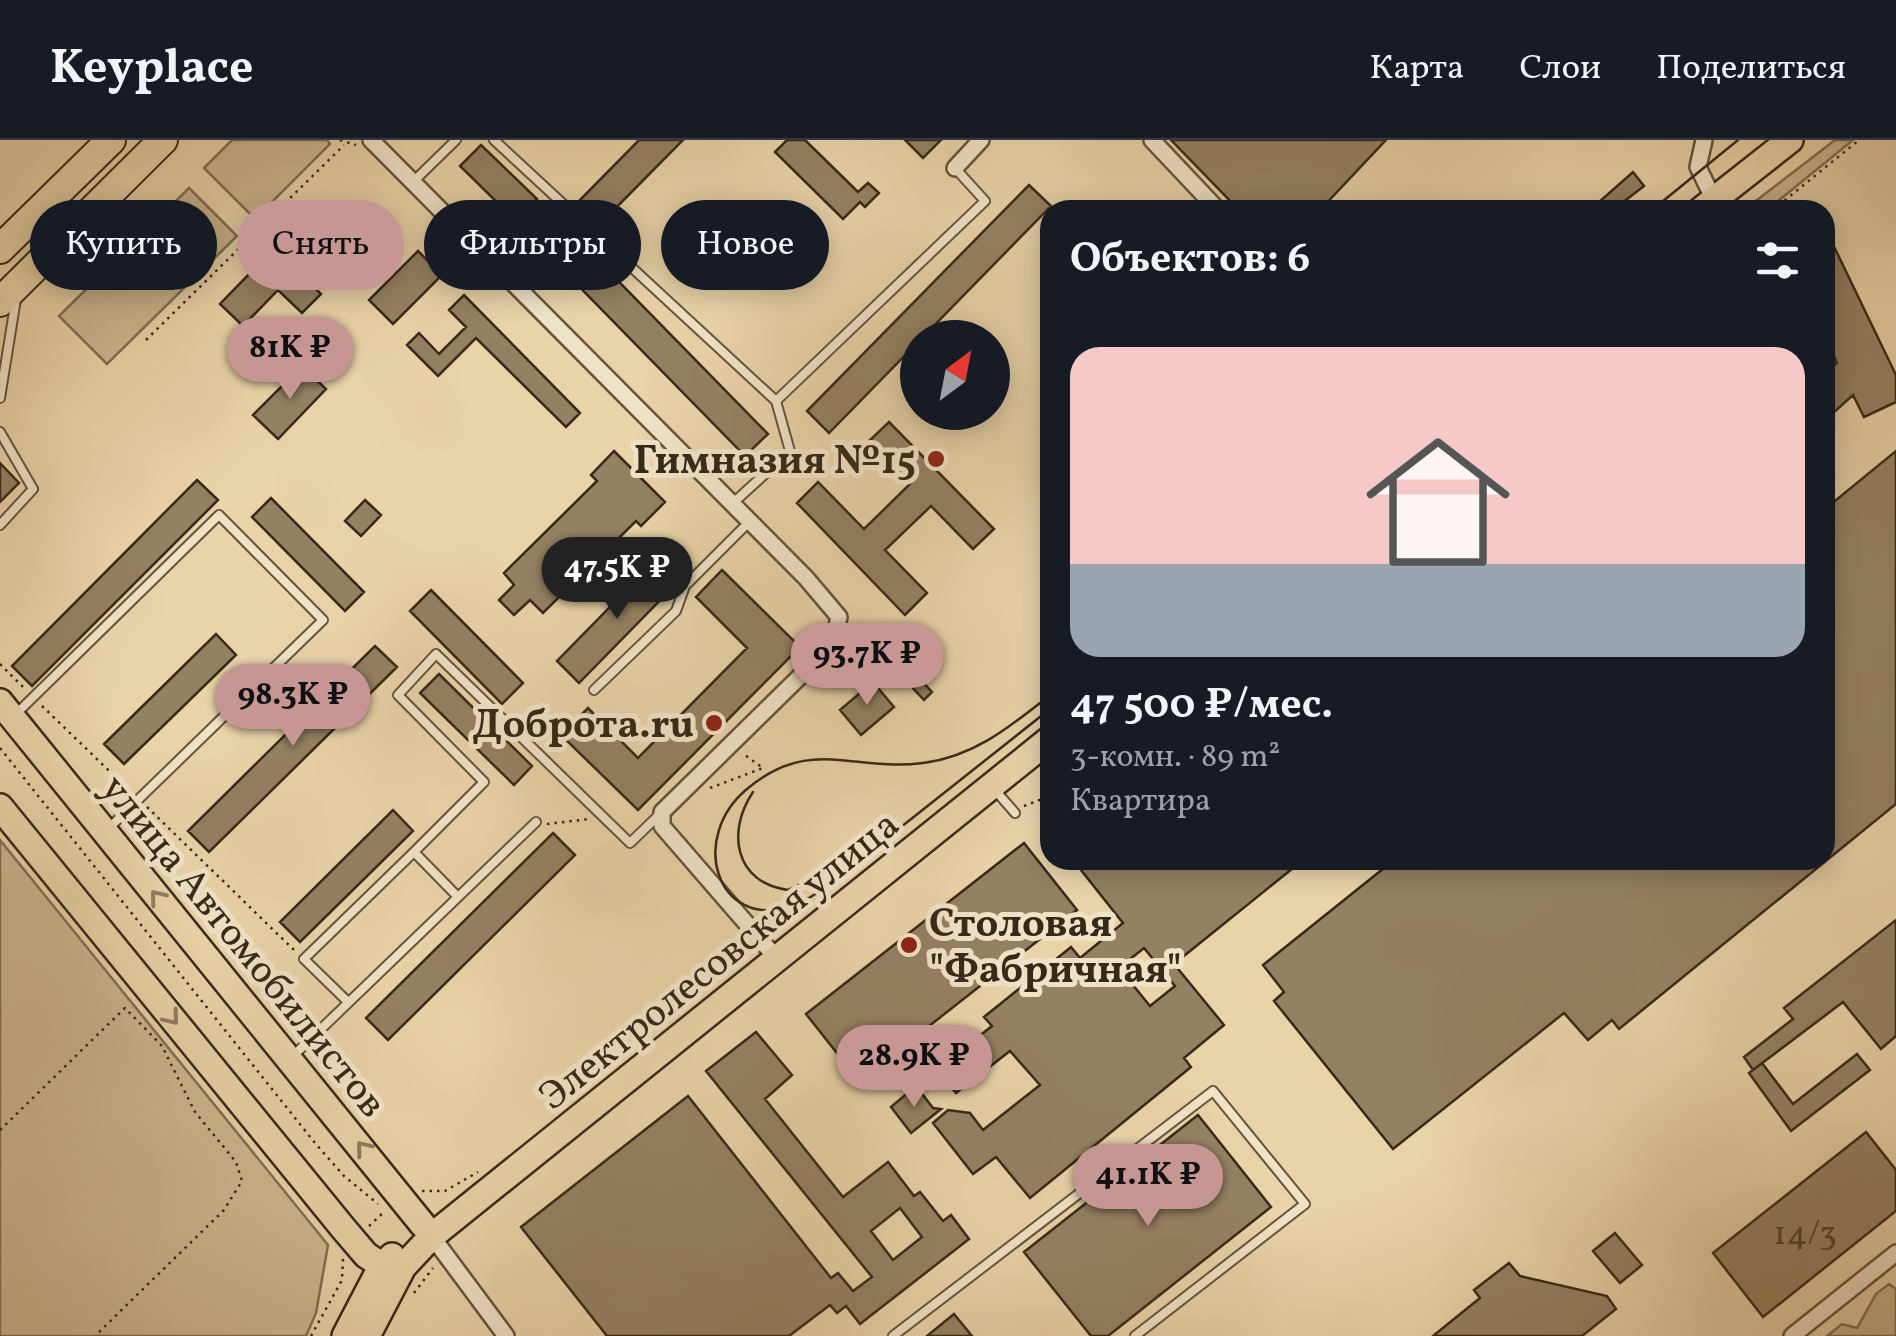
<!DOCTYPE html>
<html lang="ru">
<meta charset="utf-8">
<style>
body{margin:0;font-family:Vollkorn,serif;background:#242831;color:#f1f3f6;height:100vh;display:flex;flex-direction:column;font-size:38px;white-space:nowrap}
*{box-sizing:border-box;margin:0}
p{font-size:32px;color:#9ea1a6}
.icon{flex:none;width:55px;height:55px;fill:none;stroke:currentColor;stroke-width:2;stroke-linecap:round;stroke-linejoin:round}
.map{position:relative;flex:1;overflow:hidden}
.sheet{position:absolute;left:1040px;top:60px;width:795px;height:670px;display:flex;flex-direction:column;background:#171b24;border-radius:30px;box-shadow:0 5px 25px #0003}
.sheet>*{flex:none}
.top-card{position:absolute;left:30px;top:60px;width:860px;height:90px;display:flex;gap:20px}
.needle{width:65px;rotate:32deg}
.buttons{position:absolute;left:900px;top:180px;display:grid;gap:20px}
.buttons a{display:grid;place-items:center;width:110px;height:110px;border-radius:50%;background:#171b24;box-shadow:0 5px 25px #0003;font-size:50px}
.price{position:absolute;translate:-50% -85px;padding:0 22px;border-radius:35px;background:#c59692;color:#111;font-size:32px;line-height:65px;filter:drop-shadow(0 2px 5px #0008)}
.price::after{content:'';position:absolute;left:50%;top:60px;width:30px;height:22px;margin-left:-15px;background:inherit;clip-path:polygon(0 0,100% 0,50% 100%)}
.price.active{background:#222;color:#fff}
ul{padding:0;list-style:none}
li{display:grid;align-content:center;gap:20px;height:530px;padding:0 30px}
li+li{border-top:2px solid #363941}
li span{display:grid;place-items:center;height:310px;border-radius:30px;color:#555}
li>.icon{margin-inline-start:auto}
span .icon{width:180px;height:180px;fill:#fffc;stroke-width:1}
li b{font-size:42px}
h2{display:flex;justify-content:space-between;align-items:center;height:120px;padding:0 30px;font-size:42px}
.chip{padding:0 35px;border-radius:45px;background:#171b24;box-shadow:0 5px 25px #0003;font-size:35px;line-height:90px}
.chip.active{background:#c59692;color:#111}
header{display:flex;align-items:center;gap:60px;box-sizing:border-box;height:140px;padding:0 50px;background:#171b24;border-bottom:2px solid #363941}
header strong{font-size:48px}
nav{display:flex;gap:55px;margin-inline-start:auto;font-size:35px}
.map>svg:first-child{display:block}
.green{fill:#cbb690;stroke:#817054;stroke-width:2.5}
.building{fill:#948163;stroke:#372918;stroke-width:2.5;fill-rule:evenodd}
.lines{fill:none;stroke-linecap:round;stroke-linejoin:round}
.lane-casing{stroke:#64543c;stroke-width:12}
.street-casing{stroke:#64543c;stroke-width:20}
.primary-casing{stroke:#372918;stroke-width:30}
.highway-casing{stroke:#372918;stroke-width:32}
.path{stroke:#372918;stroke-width:2.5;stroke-dasharray:2.5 5;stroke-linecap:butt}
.lane{stroke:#f1e2c7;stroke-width:8}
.street{stroke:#f1e2c7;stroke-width:15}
.primary{stroke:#e9d3a9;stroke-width:25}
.highway{stroke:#e9d3a9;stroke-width:28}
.tram{stroke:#372918;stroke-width:2.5}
.oneway{stroke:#907e60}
.poi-dot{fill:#8f2418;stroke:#f1e2c7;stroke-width:4}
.labels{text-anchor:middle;stroke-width:10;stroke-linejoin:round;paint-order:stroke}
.number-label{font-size:35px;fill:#4e3f2b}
.poi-label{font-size:40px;font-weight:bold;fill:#372918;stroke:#f1e2c7;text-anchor:end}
.street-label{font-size:40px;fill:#372918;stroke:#f1e2c7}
</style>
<header>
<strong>Keyplace</strong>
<nav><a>Карта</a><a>Слои</a><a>Поделиться</a></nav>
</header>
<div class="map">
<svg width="1896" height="1196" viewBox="0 0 1896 1196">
<rect width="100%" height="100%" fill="#e9d3a9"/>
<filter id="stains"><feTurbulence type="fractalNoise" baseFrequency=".002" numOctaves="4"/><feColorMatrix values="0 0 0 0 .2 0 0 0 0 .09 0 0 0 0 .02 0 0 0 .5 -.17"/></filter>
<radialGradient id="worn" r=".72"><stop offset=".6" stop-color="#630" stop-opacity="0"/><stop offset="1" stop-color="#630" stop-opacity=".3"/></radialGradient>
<path class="green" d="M232,0H327L330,4L255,79L204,28Z
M1835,0H1853L1767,70H1744Z
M189,48L237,96L107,224L59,176Z
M0,700L328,1105L316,1173L306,1196H0Z
M1889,1144L1896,1149V1196H1827L1842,1184L1857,1188L1876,1154Z"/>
<path class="building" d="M639,0H683L603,81L580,60Z
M787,0H805L858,52L868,43L879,53L865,67L860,62L843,79L775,12Z
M905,0H941L923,18Z
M1171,0H1386L1320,70H1239Z
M481,5L537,59L515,80L460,26Z
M1633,32L1644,46L1613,70H1590Z
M1029,45L1051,66L829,293L807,271Z
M313,68L337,91L298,131L321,154L302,173L278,150L243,186L220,164Z
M1825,88L1896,235V262L1864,277L1853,255L1832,274L1825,265V233L1837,223L1825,198Z
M584,106L768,294L745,316L561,128Z
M418,111L442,135L393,184L369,160Z
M464,155L580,273L566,287L476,198L438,236L407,205L419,193L439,214L466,187L449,170Z
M302,226L326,249L278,299L253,275Z
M889,282L994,389L973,409L931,366L885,410L927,453L905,475L797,363L818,342L864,389L910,344L868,302Z
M614,311L665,362L641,386L636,381L543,473L530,460L514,475L499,460L514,445L504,433L597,341L591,335Z
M1896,311V664L1619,889L1612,880L1588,900L1564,873L1393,1009L1274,861L1284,852L1263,825L1394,720H1825V369Z
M0,323L19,343L0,362Z
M197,340L218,360L32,546L12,526Z
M271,358L364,452L345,471L252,377Z
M365,360L381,375L361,396L345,381Z
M655,421L677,443L579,543L557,521Z
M722,430L800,507L638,670L561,595L588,568L638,618L747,508L696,457Z
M431,450L523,543L502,564L410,471Z
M216,494L236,515L124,624L104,604Z
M375,506L397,527L209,712L188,691Z
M905,523L932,552L924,560L897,531Z
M439,534L532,626L514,645L420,553Z
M873,542L894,567L861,595L840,570Z
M393,670L413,691L300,802L280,782Z
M553,693L575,715L388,900L366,878Z
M1024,703L1077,770L859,941L806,874Z
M1073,720H1303L1174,824L1224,885L1184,918L1191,927L1030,1058L996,1017L973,1034L933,983L948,970L970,973L983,990L1040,945L1010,911L956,953L937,929L992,886L984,877L1071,807L1080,818L1123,783ZM1144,808L1175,846L1150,866L1119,828Z
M1896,780V896L1881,909L1843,862L1753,930L1744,917L1793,879L1784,868Z
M756,892L792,935L765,959L843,1057L888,1022L914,1056L920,1052L943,1081L951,1075L969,1099L860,1184L846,1166L837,1173L830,1165L789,1196H607L521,1087L688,956L831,1138L838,1133L853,1151L872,1137L706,931ZM900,1068L922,1097L893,1120L871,1091Z
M1857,914L1870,930L1791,991L1749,933L1762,923L1793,964Z
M916,946L933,968L941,969L911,993L891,967Z
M1198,975L1271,1067L1108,1196H1091L1024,1112Z
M1866,992L1896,1030V1071L1763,1177L1713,1113Z
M1615,1093L1642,1125L1620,1143L1593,1111Z
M1509,1123L1520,1136L1607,1156L1616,1169L1582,1196H1433L1480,1158L1474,1150Z
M954,1174L972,1196H927Z"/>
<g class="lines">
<defs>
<path id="lane" d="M494,0L776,261
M413,42L456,0
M0,258L16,159
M0,292L33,349L0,385
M732,364L790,311L776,261L985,61L955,28
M594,550L676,471L685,446L750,381
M16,574L219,375L323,480L109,688
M995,650L1015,673
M458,757L414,712L484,642L398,555L436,514L630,703L659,675
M348,862L304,819L414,712
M294,915L536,682
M893,1196L1213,951L1305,1064L1135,1196"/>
<path id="street" d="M371,0L806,438L839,477L833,504L662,672V686L778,820
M1152,0L1218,70
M1704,0L1698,27L1714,60
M955,28L981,0
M428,1091L506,1196
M1792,1196L1896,1113"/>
<path id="primary" d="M1701,70L1790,0
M0,562L423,1085
M0,667L343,1088L366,1115L390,1131L403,1127L432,1096L1050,599
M345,1196L381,1127L392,1116
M367,1196L403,1127"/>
<path id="highway" d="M0,109L111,0
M0,162L163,0"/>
</defs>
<use href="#lane" class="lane-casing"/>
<use href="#street" class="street-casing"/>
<use href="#primary" class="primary-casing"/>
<use href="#highway" class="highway-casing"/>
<path class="path" d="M340,0L356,5
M1773,70L1859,0
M146,200L344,5
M0,524L26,550
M42,566L130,651
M0,608L315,1003L344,1036L378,1064
M710,648L763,628L742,613
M1024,666L1050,656
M147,667L295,811
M547,684L589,679
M0,990L125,868L162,906L195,972L236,1022L242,1041L224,1070L95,1196
M422,1051H445L478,1032
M369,1086L385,1071
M414,1153L433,1128
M311,1196L342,1140L343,1119"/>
<use href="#lane" class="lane"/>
<use href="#street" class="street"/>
<use href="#primary" class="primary"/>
<use href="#highway" class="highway"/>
<path class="tram" d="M1652,70L1738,0
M1050,555C1011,586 974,617 923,623C852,632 810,596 747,649C689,697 715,789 791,767C803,763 814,755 824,748L1050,569
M753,652C726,692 735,743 788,750L818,736"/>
</g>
<defs><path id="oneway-chevron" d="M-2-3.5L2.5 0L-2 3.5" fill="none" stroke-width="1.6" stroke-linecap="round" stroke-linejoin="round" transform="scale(2.5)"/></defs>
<g class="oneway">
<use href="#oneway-chevron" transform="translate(157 757) rotate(-129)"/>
<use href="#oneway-chevron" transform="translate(172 878) rotate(51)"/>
<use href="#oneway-chevron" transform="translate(363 1008) rotate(-129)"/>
</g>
<g class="poi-dot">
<circle cx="936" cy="319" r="10"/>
<circle cx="714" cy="583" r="10"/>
<circle cx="909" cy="805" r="10"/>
</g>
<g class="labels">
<g class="number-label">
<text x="1805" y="1104">14/3</text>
</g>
<g class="poi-label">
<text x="916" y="333">Гимназия №15</text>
<text x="694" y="597">Доброта.ru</text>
<text x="929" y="796" text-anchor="start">Столовая<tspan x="929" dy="46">"Фабричная"</tspan></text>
</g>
<g class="street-label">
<text transform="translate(245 805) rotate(51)" y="14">улица Автомобилистов</text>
<text transform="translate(718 819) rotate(-39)" y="14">Электролесовская улица</text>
</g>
</g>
<rect width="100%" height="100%" filter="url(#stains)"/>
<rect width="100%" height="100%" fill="url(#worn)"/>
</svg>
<div class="buttons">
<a><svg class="needle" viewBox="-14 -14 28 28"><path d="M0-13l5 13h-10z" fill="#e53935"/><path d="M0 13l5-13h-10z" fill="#9ea1a6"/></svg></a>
</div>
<b class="price" style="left:290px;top:262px">81K ₽</b>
<b class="price active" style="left:617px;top:482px">47.5K ₽</b>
<b class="price" style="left:867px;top:568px">93.7K ₽</b>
<b class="price" style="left:293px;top:609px">98.3K ₽</b>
<b class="price" style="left:914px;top:970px">28.9K ₽</b>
<b class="price" style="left:1148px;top:1089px">41.1K ₽</b>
<div class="top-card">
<a class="chip">Купить</a>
<a class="chip active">Снять</a>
<a class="chip">Фильтры</a>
<a class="chip">Новое</a>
</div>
<section class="sheet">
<h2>Объектов: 6<svg class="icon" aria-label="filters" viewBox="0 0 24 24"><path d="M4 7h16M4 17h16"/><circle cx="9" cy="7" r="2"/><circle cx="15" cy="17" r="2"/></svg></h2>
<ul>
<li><span style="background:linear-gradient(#f6c9c9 70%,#9aa5b1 0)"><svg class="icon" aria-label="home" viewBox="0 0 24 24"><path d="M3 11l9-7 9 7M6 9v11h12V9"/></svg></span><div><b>47 500 ₽/мес.</b><p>3-комн. · 89 m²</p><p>Квартира</p></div></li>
</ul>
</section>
</div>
